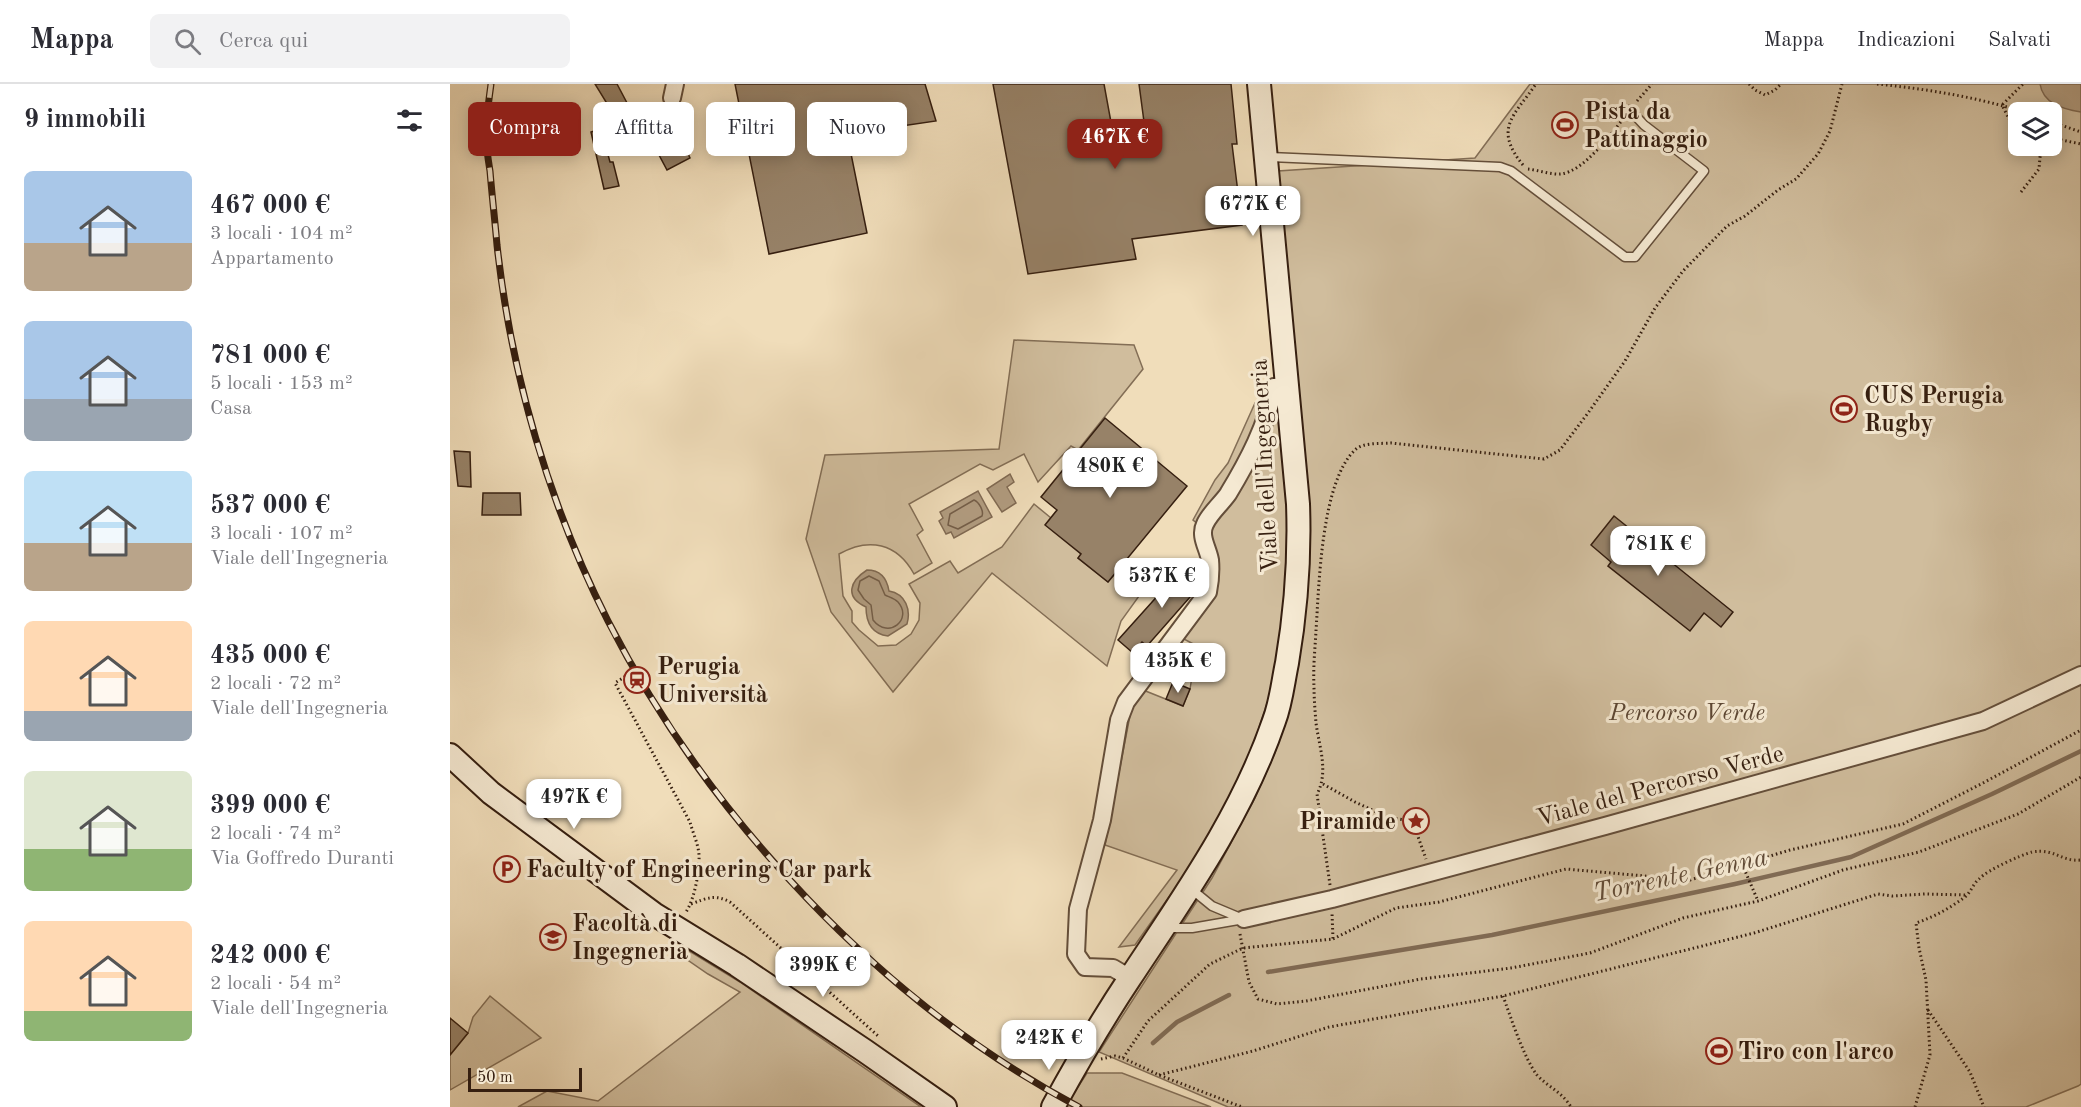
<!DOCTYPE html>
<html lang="it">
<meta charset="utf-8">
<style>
body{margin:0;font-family:"Old Standard TT",serif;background:#f2f2f3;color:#2b2b33;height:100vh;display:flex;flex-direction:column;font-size:22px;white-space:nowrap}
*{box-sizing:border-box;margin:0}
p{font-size:20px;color:#7c7c81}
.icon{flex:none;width:33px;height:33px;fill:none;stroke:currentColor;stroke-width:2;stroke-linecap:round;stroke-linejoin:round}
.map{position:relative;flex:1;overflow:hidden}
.side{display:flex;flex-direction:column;background:#fff;width:450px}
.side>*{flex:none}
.top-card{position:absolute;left:18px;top:18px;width:570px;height:54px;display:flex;gap:12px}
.tools{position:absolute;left:1558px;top:18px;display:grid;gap:12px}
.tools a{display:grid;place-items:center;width:54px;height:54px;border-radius:9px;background:#fff;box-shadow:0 3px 15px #0003;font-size:30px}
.scale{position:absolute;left:18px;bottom:15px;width:114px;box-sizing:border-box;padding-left:6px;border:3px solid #361f10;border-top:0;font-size:16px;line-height:21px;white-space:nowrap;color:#361f10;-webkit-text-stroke:4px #f5e9d2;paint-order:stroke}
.price{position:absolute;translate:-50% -51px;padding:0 14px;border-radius:12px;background:#fff;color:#222;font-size:20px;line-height:39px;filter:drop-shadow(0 2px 3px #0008)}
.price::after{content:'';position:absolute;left:50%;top:36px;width:18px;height:14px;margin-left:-9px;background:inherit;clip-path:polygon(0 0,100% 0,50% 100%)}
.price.current{background:#8f2418;color:#fff}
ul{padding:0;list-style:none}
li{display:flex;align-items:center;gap:18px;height:150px;padding:0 24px}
li span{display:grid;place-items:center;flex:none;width:168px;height:120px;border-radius:9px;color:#555}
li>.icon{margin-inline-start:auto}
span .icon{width:72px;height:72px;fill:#fffc;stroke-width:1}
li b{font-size:26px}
h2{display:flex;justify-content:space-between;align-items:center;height:72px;padding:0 24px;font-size:26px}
.tag{padding:0 21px;border-radius:9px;background:#fff;box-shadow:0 3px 15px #0003;font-size:21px;line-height:54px}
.tag.current{background:#8f2418;color:#fff}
header{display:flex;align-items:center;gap:36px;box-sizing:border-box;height:84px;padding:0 30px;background:#fff;border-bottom:2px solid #e1e1e2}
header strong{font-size:28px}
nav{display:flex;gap:33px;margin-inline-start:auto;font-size:21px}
.search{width:420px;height:54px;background:#f2f2f3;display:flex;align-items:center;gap:15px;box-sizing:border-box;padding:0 21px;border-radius:9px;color:#7c7c81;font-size:22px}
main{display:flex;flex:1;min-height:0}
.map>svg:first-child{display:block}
.green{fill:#d0bd9d;stroke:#836e56;stroke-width:1.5;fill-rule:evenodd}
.water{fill:#b19c80;stroke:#806a53;stroke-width:1.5}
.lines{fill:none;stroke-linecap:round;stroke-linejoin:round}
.shore{stroke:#745e48;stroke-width:1.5}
.stream{stroke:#806a53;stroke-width:4.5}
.building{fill:#978268;stroke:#361f10;stroke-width:1.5}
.lane-casing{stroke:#644e3a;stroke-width:11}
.street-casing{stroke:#644e3a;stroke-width:20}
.secondary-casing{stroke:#361f10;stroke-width:26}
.path{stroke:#361f10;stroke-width:3;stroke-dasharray:1.5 3;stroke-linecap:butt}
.lane{stroke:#f5e9d2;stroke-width:8}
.street{stroke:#f5e9d2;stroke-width:16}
.secondary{stroke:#f5e9d2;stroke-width:22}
.rail-casing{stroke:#361f10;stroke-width:7}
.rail{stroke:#f5e9d2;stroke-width:4.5;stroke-dasharray:14;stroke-linecap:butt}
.labels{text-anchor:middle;stroke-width:6;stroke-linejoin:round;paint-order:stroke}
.poi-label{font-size:24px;font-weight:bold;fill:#361f10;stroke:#f5e9d2;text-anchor:start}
.street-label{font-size:24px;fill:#361f10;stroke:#f5e9d2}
.park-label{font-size:24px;font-style:italic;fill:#5c4633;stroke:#f5e9d2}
.water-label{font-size:26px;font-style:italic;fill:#614b37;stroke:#f5e9d2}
</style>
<header>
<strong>Mappa</strong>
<div class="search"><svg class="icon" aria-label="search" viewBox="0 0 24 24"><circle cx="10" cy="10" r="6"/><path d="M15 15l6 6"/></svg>Cerca qui</div>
<nav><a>Mappa</a><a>Indicazioni</a><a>Salvati</a></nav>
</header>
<main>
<section class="side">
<h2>9 immobili<svg class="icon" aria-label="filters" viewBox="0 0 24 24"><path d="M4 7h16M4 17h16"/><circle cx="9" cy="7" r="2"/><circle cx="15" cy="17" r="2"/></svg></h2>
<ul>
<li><span style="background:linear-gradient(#a9c7e8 60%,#b9a48a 0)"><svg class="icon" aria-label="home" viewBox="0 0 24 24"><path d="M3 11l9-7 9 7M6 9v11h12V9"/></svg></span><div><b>467 000 €</b><p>3 locali · 104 m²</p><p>Appartamento</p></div></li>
<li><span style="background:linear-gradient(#a9c7e8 65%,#9aa5b1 0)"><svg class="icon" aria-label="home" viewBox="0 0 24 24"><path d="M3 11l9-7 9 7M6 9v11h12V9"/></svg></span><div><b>781 000 €</b><p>5 locali · 153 m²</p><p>Casa</p></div></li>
<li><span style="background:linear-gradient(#bfe0f5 60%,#b9a48a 0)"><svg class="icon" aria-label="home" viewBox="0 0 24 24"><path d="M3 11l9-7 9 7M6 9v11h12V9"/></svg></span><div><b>537 000 €</b><p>3 locali · 107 m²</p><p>Viale dell'Ingegneria</p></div></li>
<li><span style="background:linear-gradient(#ffd9b3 75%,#9aa5b1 0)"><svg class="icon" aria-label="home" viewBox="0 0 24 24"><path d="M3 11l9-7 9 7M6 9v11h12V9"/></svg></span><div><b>435 000 €</b><p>2 locali · 72 m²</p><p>Viale dell'Ingegneria</p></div></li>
<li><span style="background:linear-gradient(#dfe7d0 65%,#8fb573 0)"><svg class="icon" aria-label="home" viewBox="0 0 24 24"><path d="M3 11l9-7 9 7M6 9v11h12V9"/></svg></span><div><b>399 000 €</b><p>2 locali · 74 m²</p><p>Via Goffredo Duranti</p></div></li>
<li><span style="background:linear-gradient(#ffd9b3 75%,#8fb573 0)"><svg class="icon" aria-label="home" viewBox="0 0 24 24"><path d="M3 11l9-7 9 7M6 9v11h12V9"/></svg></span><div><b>242 000 €</b><p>2 locali · 54 m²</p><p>Viale dell'Ingegneria</p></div></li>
</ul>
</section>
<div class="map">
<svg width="1631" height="1023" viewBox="0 0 1631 1023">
<rect width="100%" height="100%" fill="#f0ddba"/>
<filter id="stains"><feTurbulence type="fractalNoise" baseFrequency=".00333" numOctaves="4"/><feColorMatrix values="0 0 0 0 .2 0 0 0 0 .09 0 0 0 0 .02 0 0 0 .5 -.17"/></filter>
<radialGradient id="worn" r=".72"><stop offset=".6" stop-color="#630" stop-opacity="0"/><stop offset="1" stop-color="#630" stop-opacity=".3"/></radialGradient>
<path class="green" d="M1080,0H1631V1000L1628,1002L1576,1023H778L649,968L762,794L805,714L825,669L845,598L858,478L853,368L828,87L1025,74ZM1569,28H1602V62H1569Z
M564,256L684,261L693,285L628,366L621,362L588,398L574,370L543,386L530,380L459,420L473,446L467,451L482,479L464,490C447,459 419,453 389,470L393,512L402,527V538L409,546L428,562L446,561L461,550L469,536L470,519L459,500L500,477L508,489L552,463L584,420L601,434L631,470L628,474L658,498L677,476L702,494L671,537L657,582L542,489L443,608L381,528L356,455L375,371L549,365Z
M805,319L830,320L838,423L839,506L823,601L798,677L760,755L685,861L669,863L727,786L655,761L683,616L693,606L733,622L740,605L747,562L732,554L761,513L759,449L743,436L765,396L778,379Z
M236,865L290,898L471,1023H68L97,1007L148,1017L290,908L258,890L226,868Z
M40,912L91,954L0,1006V971L18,949L23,933Z
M637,989H672L761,1023H615Z"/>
<path class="water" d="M1590,0H1631V28C1613,25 1593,20 1590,0Z
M560,390L564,398L557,403L566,419L552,428L537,405Z
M528,407L542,433L504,454L501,448L496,450L489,437L493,434L490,428Z
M417,486C431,486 437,495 439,507C456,510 461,526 457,540L438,552C422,550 416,538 416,523C394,513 400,497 417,486Z"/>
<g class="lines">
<path class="shore" d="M524,416C529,418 534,427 532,432L508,445L498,441L500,430Z
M419,492L429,497L435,511C439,513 444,514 448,518C463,535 439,556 423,536L421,521L414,515L408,506L410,497Z"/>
<path class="stream" d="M818,888L1042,851L1285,800L1401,773L1542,710L1631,667
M703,959L727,938L779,911"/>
</g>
<path class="building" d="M145,0H167L186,36L172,44Z
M285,0H475L486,37L397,50L417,149L319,170Z
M543,0H654L667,71L698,68L689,0H781L787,60H782L792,141L682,155L686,175L578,190Z
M217,27L223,37L226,35L234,52L231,54L240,74L217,86L192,39Z
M151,45L160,78H163L169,102L154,105L141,48Z
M655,334L737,402L658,498L628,474L631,470L595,441L607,426L591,413Z
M4,367L20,368L21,403L8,402Z
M33,409H70L71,431H32Z
M1164,432L1283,528L1271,543L1254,529L1240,547L1158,482L1161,478L1141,461Z
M737,479L750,490L748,504L697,562L692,558L683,569L668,556Z
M723,598L740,605L733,622L716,615Z
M0,934L18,949L0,971Z"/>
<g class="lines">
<defs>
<path id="lane" d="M818,73L1050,83L1061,87L1175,173H1185L1254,87L1194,41L1180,26
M740,804L762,822L793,835
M717,844H742L794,835"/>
<path id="street" d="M222,14L225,0
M794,835L882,815L1155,742L1533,637L1631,591
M680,894L663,884L635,883L626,870L628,825L652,736L669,636L676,618L758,508C760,498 761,487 760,476C758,464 749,452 755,440C760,429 771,420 778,410C798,377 817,341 824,303L838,302"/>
<path id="secondary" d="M0,671L41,709L204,830L287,881L415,967L495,1023
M603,1023C627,979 652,936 680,894C734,812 792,731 824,637C831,619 833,598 837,579C846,526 850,474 848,420L809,0"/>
</defs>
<use href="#lane" class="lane-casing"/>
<use href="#street" class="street-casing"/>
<use href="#secondary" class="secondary-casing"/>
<path class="path" d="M1299,0L1305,6L1315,11L1325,6L1331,0
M1427,0C1477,5 1526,13 1574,28
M1187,17L1202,0
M1602,38L1631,48
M1569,46L1561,39L1552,21L1573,0
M1602,54L1631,60
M1073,81C1043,44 1064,32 1086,0
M1078,85C1088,86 1101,91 1111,90C1134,87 1160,51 1174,34
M1571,108L1589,85L1591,62
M179,590L165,599L240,738C243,750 250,763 249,776C249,790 244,816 236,828
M873,700L905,718L937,733L955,736L966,747L976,775
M1292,780L1308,817
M880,801L867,710C879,688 869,662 866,639C865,627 864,614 864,602C863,584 865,565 866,547C869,502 871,398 905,366C913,358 930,360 941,359L1094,375L1110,366L1138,329L1175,277L1205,224L1233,187L1277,142L1295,132L1328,106L1346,95L1368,70L1380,47L1392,0
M241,820C257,814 265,810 280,818L428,952
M790,850L799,898L808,915L827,920L856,917L971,895L1061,884L1140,869L1233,834L1308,817L1393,786L1469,768L1568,730L1631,693
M883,855L946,824L989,818L1116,785L1240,796L1340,766L1453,740L1533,699L1631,646
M1053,912C1061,934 1074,974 1087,991C1098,1003 1112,1008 1121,1023
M1478,926L1520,988L1534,1023
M673,974L698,937L760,880L793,864L883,855L882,829
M651,975L665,972L673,974L709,991L792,1023
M709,991L803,967L879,943L1053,912L1304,849L1428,810L1442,812L1475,810L1517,811
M1465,1023L1480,971L1476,896L1469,864L1466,839C1484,833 1500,824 1515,813C1521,808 1523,800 1529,795C1537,786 1571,771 1582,768C1605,764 1611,778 1631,776"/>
<use href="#lane" class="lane"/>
<use href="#street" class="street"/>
<use href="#secondary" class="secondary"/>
<defs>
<path id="rail" d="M41,0C39,16 36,33 36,50C36,62 38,75 40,87C42,112 45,137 47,161C61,290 99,421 158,537C258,733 433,920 629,1023"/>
</defs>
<use href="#rail" class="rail-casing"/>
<use href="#rail" class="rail"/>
</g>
<defs>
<symbol id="stadium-ring" viewBox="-11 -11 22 22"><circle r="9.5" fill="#f5e9d2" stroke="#8f2418" stroke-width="1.5"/><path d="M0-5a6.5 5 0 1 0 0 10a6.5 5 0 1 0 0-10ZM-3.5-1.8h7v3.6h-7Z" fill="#8f2418"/></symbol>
<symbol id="station-ring" viewBox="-11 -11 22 22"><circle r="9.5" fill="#f5e9d2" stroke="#8f2418" stroke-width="1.5"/><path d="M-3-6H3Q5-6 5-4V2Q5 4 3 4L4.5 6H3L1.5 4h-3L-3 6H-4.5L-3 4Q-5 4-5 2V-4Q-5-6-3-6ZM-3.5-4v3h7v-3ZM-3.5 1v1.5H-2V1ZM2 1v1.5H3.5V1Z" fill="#8f2418"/></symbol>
<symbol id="sight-ring" viewBox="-11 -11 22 22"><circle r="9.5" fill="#f5e9d2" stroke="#8f2418" stroke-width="1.5"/><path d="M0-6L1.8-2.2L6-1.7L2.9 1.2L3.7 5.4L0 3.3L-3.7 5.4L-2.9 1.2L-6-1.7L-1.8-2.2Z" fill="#8f2418"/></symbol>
<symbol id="parking-ring" viewBox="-11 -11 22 22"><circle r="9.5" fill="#f5e9d2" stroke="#8f2418" stroke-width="1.5"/><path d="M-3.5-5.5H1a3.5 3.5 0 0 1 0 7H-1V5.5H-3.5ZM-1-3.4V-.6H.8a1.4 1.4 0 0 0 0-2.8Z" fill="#8f2418"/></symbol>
<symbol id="university-ring" viewBox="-11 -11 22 22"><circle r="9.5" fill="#f5e9d2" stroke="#8f2418" stroke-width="1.5"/><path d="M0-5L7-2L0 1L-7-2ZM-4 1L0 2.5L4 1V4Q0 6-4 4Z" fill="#8f2418"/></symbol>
</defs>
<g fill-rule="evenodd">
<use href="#stadium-ring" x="1100" y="26" width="30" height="30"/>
<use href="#stadium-ring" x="1379" y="310" width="30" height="30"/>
<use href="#station-ring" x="172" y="581" width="30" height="30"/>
<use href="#sight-ring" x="951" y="722" width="30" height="30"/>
<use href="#parking-ring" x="42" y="770" width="30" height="30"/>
<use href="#university-ring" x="88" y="838" width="30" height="30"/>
<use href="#stadium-ring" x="1254" y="952" width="30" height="30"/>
</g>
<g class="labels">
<g class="poi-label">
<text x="1134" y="35">Pista da<tspan x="1134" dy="28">Pattinaggio</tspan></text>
<text x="1414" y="319">CUS Perugia<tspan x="1414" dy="28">Rugby</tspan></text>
<text x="207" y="590">Perugia<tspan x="207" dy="28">Università</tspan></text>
<text x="946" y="745" text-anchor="end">Piramide</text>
<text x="76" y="793">Faculty of Engineering Car park</text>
<text x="122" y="847">Facoltà di<tspan x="122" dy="28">Ingegneria</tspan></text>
<text x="1288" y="975">Tiro con l'arco</text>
</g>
<g class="street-label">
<text transform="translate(814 382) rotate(-93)" y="8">Viale dell'Ingegneria</text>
<text transform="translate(1210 701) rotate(-15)" y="8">Viale del Percorso Verde</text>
</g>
<g class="park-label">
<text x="1237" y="636">Percorso Verde</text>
</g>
<g class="water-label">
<text transform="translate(1230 790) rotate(-12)" y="9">Torrente Genna</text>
</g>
</g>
<rect width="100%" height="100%" filter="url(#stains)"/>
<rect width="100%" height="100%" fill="url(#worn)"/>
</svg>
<div class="tools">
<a><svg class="icon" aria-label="layers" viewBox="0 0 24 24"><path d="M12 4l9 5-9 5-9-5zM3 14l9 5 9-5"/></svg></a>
</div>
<div class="scale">50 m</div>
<b class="price current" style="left:665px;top:86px">467K €</b>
<b class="price" style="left:803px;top:153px">677K €</b>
<b class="price" style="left:660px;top:415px">480K €</b>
<b class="price" style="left:1208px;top:493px">781K €</b>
<b class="price" style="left:712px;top:525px">537K €</b>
<b class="price" style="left:728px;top:610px">435K €</b>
<b class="price" style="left:124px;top:746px">497K €</b>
<b class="price" style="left:373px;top:914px">399K €</b>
<b class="price" style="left:599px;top:987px">242K €</b>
<div class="top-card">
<a class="tag current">Compra</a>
<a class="tag">Affitta</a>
<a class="tag">Filtri</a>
<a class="tag">Nuovo</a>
</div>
</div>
</main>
